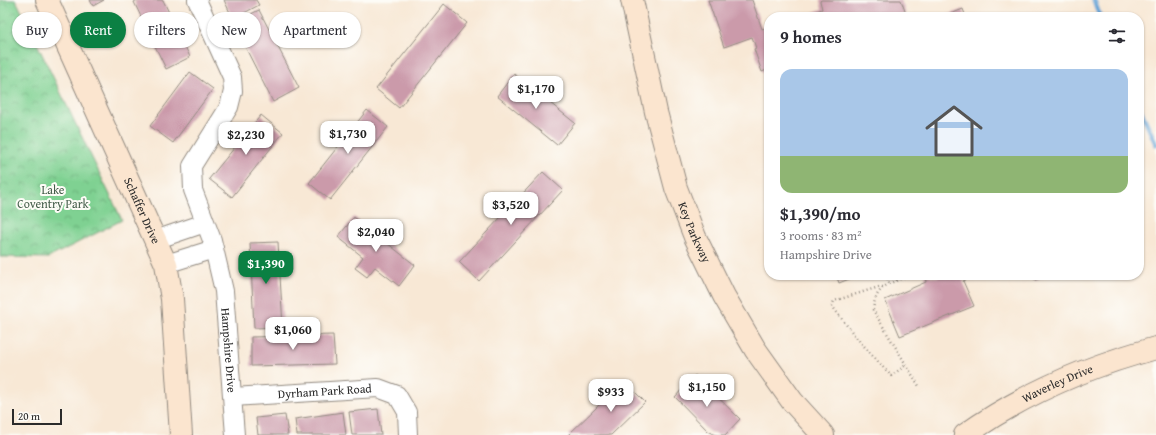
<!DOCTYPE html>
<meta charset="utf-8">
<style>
body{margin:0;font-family:"Gentium Book Plus",serif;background:#f2f2f3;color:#2b2b33;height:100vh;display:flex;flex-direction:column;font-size:15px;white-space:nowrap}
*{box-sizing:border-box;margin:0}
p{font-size:13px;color:#7c7c81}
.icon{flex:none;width:22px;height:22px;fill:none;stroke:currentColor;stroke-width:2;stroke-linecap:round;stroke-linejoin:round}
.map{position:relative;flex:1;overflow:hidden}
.panel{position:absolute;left:764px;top:12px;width:380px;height:268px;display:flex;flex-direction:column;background:#fff;border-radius:16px;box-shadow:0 1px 3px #0004}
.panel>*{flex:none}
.hud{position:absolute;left:12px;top:12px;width:380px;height:36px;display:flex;gap:8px}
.scale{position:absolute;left:12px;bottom:10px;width:50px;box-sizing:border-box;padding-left:4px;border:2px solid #2b2b2b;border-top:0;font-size:11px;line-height:14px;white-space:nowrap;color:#2b2b2b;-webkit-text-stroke:3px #fdfcf7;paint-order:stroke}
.price{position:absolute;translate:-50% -34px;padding:0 9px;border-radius:8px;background:#fff;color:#222;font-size:13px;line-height:26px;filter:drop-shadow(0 1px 2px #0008)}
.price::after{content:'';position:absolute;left:50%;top:24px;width:12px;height:9px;margin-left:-6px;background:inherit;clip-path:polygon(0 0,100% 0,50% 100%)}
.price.selected{background:#0b8043;color:#fff}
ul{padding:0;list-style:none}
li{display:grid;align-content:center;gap:8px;height:212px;padding:0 16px}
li+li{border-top:1px solid #e1e1e2}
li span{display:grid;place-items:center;height:124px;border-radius:12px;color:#555}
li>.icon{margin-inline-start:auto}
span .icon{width:72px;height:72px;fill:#fffc;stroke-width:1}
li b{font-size:17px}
h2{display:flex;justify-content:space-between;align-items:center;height:48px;padding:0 16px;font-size:17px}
.pill{padding:0 14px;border-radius:18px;background:#fff;box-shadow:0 1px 3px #0004;font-size:14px;line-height:36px}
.pill.selected{background:#0b8043;color:#fff}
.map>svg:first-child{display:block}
.park{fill:url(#park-crowns);stroke:#557e5e}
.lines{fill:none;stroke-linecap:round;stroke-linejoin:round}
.stream{stroke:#63a3d6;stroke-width:5}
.building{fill:#cb9aaa}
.street-casing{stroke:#928a80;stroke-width:20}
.secondary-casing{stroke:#928a80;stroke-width:24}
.path{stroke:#928a80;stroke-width:2.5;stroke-dasharray:1 3;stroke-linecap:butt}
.street{stroke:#fff;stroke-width:18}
.secondary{stroke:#fbe5cf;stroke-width:22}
.labels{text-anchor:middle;stroke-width:4;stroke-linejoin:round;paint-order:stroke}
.park-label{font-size:12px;fill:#445d4a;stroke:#fdfcf7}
.street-label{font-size:12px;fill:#2b2b2b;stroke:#fdfcf7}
</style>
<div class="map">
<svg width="1156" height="435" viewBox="0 0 1156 435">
<defs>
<pattern id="park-crowns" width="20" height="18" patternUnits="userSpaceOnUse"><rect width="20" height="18" fill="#7fd192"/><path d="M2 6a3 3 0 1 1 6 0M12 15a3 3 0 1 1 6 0" fill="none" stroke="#68aa77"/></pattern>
</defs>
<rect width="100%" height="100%" fill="#fdfcf7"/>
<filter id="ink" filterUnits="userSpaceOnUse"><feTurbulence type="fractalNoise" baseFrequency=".025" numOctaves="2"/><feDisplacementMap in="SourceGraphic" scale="8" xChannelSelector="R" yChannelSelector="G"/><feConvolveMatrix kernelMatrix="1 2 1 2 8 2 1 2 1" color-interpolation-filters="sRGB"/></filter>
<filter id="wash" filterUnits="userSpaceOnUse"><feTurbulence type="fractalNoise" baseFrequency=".012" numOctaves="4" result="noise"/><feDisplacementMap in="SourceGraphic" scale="16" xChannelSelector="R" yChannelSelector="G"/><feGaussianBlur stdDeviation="0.9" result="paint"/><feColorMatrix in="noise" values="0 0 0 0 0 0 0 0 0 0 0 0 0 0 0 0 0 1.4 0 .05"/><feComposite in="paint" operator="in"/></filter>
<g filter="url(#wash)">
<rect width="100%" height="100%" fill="#f8e8d5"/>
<path class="park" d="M0,0H16L122,220L48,258L0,257Z"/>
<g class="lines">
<path class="stream" d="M1094,0L1100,17
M1139,107L1156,144"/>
</g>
<g id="blocks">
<path class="building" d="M90,0H104L93,6Z
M137,0H163L190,57L166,69L134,2Z
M224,0H256L259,5L233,19Z
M708,0H752L762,29L769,27V69L762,72L754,49L756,48L752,37L724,47Z
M901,0L906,14L896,17H800L822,9L820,1L821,0Z
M444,4L467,23L399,108L376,89Z
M963,9L966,17H943Z
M259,10L299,88L273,102L233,23Z
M190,72L213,89L173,143L150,126Z
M514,74L575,123L557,145L497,96Z
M367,110L388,127L330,200L309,183Z
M261,115L283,133L232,197L209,179Z
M543,172L563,190L479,281L459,262Z
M354,217L415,265L399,286L375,267L367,277L355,268L363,257L338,237Z
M278,242L283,327L254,328L250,243Z
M836,275H859L839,283Z
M925,275H930L931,277L978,275L963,281L974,306L900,336L885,300L926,282Z
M1033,275H1048L1035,280Z
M333,335L335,364L251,366V337Z
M695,375L740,419L725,435H716L708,431L675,397Z
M624,381L645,402L611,435H568Z
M378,409L381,435H352L349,412Z
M343,412L346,435H297L295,419Z
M285,415L288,435H258L256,418Z"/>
</g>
</g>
<g filter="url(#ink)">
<use href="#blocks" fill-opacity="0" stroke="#928a80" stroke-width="1"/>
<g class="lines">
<defs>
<g id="street">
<path id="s1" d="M197,0L232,77L233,91L229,107L192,166L193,190L212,240L224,291L235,435"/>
<path d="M155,240L205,223"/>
<path d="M166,264L214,249"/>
<path id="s2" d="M233,397L378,388L397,395L407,412L408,435"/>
</g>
<g id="secondary">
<path id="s3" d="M47,0L166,264L172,299L181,435"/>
<path id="s4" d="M632,0L656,112L676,188L695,237L724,296L755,349L792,401L823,435"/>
<path id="s5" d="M965,435C1023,394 1088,366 1156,348"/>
</g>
</defs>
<use href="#street" class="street-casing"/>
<use href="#secondary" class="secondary-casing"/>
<path class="path" d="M886,275L889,283
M912,275C891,283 876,284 873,310L919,386
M883,287H879L834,301L832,306L855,336L891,376L906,365"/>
<use href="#street" class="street"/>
<use href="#secondary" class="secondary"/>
</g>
</g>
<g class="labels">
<g class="park-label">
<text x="53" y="194">Lake<tspan x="53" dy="14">Coventry Park</tspan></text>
</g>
<g class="street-label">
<text dy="4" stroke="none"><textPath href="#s3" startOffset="231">Schaffer Drive</textPath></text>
<text dy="4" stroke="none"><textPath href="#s4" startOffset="241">Key Parkway</textPath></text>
<text dy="4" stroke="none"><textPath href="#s1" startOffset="374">Hampshire Drive</textPath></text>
<text dy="4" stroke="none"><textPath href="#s5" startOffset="106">Waverley Drive</textPath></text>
<text dy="4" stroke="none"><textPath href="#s2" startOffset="92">Dyrham Park Road</textPath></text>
</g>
</g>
</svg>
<div class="scale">20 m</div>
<b class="price" style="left:536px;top:110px">$1,170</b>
<b class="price" style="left:348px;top:155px">$1,730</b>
<b class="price" style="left:246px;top:156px">$2,230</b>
<b class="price" style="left:511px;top:226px">$3,520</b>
<b class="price" style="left:376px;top:253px">$2,040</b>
<b class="price selected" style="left:266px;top:285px">$1,390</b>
<b class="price" style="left:293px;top:351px">$1,060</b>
<b class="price" style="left:707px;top:408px">$1,150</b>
<b class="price" style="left:611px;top:413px">$933</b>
<div class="hud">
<a class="pill">Buy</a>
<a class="pill selected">Rent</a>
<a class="pill">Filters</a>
<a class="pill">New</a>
<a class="pill">Apartment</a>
</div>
<section class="panel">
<h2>9 homes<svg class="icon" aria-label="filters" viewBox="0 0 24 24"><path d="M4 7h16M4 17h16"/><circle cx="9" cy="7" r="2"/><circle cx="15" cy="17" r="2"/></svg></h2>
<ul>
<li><span style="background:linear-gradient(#a9c7e8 70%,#8fb573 0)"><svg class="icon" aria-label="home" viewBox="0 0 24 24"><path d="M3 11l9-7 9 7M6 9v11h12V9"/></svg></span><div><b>$1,390/mo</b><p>3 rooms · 83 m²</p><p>Hampshire Drive</p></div></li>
</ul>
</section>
</div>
